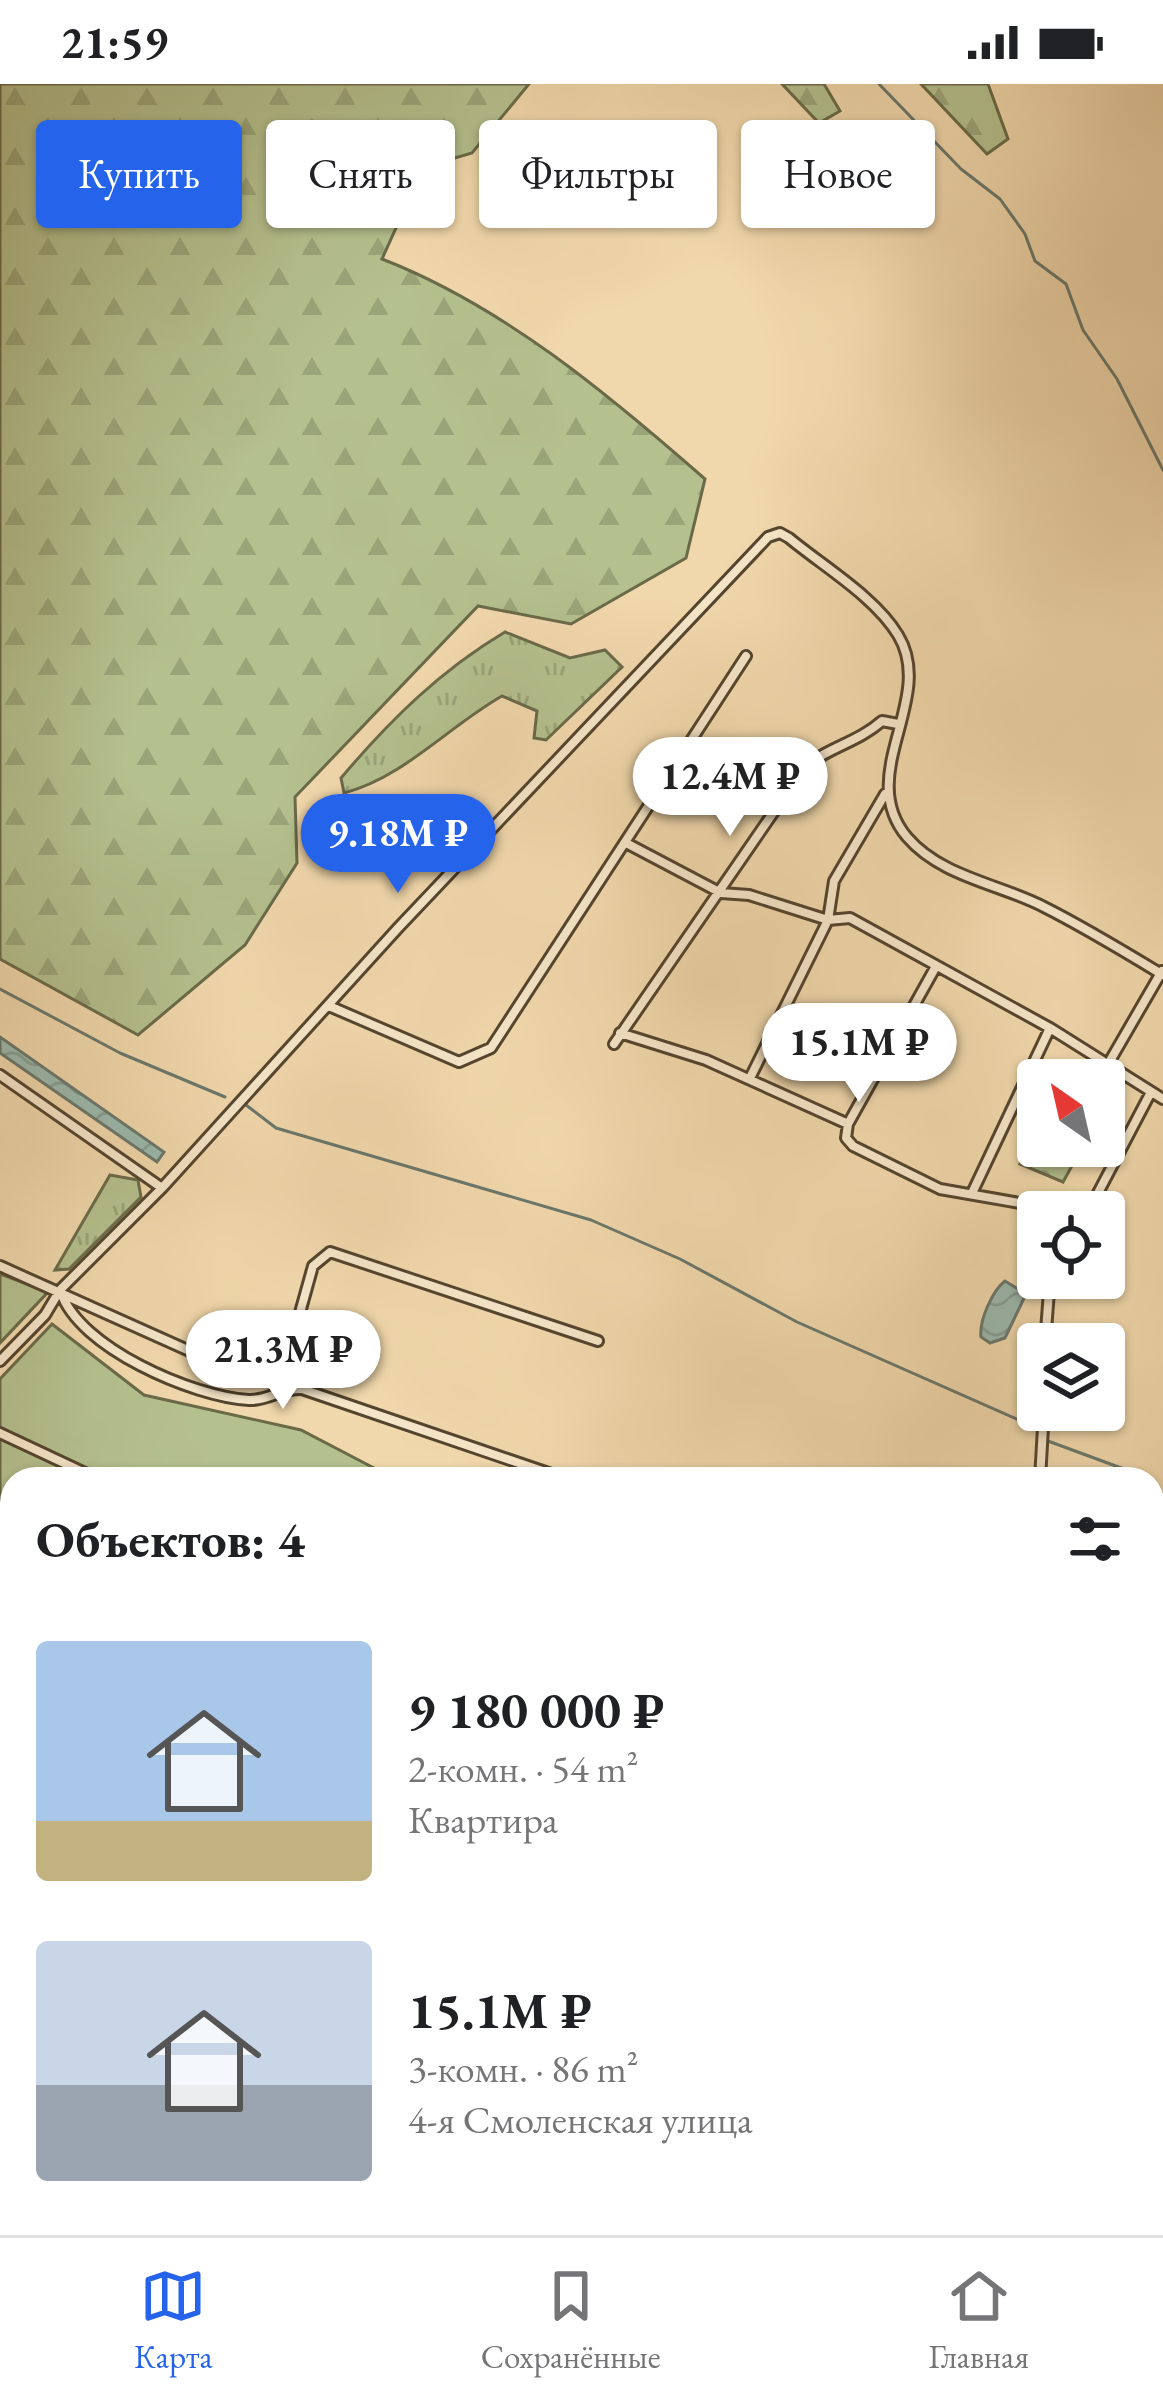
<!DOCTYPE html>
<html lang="ru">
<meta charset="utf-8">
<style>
body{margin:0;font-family:"EB Garamond",serif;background:#f2f2f2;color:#202124;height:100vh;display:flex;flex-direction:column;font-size:45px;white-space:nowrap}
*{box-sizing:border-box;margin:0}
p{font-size:39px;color:#757577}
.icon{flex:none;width:66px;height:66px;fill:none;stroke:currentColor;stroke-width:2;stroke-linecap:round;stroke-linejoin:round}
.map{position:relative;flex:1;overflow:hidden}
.drawer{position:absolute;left:0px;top:1383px;width:1164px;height:768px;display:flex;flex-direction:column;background:#fff;border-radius:36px 36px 0 0;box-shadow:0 3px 9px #0004}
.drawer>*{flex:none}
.guide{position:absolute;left:36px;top:36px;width:1092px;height:108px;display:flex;gap:24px}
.needle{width:78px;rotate:326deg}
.buttons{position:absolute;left:1017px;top:975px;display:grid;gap:24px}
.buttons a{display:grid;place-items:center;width:108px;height:108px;border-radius:12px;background:#fff;box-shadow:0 3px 9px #0004;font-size:60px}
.price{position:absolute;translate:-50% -102px;padding:0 27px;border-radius:42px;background:#fff;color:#222;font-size:39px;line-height:78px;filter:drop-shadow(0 3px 6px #0008)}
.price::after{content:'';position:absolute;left:50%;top:72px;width:36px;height:27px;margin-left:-18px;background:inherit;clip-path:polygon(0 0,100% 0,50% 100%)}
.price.active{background:#2563eb;color:#fff}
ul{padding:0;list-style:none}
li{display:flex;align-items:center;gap:36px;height:300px;padding:0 36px}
li span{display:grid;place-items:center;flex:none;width:336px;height:240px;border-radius:12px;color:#555}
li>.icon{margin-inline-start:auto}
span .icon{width:144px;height:144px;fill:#fffc;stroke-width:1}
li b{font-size:51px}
h2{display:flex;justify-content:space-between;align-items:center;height:144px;padding:0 36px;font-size:51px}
.chip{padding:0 42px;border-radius:12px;background:#fff;box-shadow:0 3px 9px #0004;font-size:42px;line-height:108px}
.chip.active{background:#2563eb;color:#fff}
.status{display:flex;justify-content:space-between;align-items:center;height:84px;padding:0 60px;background:#fff;direction:ltr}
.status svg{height:33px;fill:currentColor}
.tabs{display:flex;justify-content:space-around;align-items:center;height:168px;border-top:3px solid #e0e0e0;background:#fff;font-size:33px;color:#757577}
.tabs a{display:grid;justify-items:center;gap:6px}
.tabs .active{color:#2563eb}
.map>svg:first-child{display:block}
.grass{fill:url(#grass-tufts);stroke:#6a6a49;stroke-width:3}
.forest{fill:url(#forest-firs);stroke:#6a6a49;stroke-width:3}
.cemetery{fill:url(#cemetery-stones);stroke:#6a6a49;stroke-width:3}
.garden{fill:#b4c08e;stroke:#6a6a49;stroke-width:3}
.water{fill:url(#water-waves);stroke:#6a776b;stroke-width:3}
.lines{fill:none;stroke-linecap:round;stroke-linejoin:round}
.stream{stroke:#6a776b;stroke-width:3}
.street-casing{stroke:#54452e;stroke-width:14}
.street{stroke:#f6e6c9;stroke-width:8}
</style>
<div class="status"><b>21:59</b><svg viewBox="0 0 49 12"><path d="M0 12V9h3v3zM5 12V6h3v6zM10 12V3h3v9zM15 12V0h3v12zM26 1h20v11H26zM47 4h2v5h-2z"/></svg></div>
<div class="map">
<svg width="1163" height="2151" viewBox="0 0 1163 2151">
<defs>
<pattern id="grass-tufts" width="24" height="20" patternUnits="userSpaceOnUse" patternTransform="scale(3)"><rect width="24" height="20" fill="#b4c08e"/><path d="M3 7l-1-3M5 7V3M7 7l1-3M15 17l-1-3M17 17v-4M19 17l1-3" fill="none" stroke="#9aa479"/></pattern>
<pattern id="forest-firs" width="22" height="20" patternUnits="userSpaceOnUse" patternTransform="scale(3)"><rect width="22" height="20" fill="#b4c08e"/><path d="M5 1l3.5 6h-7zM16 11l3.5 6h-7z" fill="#9aa479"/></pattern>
<pattern id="cemetery-stones" width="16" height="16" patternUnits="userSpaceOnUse" patternTransform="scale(3)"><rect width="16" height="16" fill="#b4c08e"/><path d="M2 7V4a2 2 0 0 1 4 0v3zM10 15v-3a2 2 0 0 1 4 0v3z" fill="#9aa479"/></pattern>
<pattern id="water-waves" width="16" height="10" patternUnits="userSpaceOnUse" patternTransform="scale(3)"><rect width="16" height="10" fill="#9bb9af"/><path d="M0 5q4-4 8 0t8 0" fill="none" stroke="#859e95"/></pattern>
</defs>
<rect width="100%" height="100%" fill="#f1d8ac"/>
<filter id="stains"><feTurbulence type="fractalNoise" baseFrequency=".00167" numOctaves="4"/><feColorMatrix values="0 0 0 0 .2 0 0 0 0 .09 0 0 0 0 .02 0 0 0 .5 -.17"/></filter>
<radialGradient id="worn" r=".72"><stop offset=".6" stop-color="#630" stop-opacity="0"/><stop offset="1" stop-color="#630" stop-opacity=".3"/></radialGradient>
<path class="grass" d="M505,548L570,574L605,566L622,583L546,656L534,654L537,627L502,612C449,642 403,694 344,709L341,694C390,636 441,586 505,548Z
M110,1091L138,1096L141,1113L69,1185L55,1186Z"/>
<path class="forest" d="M0,0H529L472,69L441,78L396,144L382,175C503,222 608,310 705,395L686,474L571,540L478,522L295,713L297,779L245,861L138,951L0,875Z
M782,0H824L840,27L819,39Z
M921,0H988L1008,55L987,70Z"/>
<path class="cemetery" d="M1038,1043V1062H1083L1063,1098L1020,1080Z"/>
<path class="garden" d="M0,1190L48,1208L0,1259Z
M52,1240L144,1311L301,1346L395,1395H12V2139H656L685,2151H0V1295Z"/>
<path class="water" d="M0,953L164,1068L157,1078L0,969Z
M1005,1197L1026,1210L1005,1254L990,1259L981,1253C979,1237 992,1207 1005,1197Z"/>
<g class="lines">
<path class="stream" d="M879,0L961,85L1000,115L1025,150L1035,177L1066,200L1083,246L1117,295L1163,386
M0,905L120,969L225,1013
M246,1021L276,1044L591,1136L680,1175L797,1238L1030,1341
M1048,1357L1151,1395
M1152,1942L1160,1939L1163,1925
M1107,2151L1111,2139"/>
<defs>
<path id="street" d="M628,760L721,809L749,811L828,836L850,834L1050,944L1163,1015
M329,922L459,978L491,964L746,572
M620,949L706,976L848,1040L846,1054L853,1062L940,1105L1071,1128
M614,960L804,684C828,663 857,659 882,637L898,640
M1107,982L1162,887
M0,991L162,1104
M750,994L828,836L834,797L885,710
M848,1040L935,884
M973,1107L1050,944
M1088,1128L1151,1008
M0,1182L241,1290
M61,1208C78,1263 193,1313 249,1316C268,1317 281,1304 302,1305L566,1395
M1045,1260L1050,1194
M0,1277L45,1231L60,1206L162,1104L398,844L768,453L780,449L789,454C824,483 875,513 898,551C937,615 854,690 907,753C941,793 1000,800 1044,823C1084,843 1125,868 1163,891
M279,1304L313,1182L330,1168L598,1257
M0,1349L98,1395
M1040,1395L1044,1326
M0,1453L12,1459
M0,1555L12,1561
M1152,1646L1163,1651
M0,1665L12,1671
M0,1752L12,1758
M0,1837L12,1842
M734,2139L779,2148L810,2139
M831,2139L838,2151
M719,2151L734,2139"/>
</defs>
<use href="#street" class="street-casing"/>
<use href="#street" class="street"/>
</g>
<rect width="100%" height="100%" filter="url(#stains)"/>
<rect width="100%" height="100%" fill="url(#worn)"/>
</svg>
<div class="buttons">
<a><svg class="needle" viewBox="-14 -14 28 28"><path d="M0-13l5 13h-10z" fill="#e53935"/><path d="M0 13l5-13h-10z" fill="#757577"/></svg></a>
<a><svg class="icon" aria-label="locate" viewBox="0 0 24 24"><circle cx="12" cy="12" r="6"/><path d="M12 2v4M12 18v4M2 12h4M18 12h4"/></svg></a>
<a><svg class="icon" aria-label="layers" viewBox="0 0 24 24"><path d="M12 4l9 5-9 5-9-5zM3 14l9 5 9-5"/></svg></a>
</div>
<b class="price" style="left:730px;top:755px">12.4M ₽</b>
<b class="price active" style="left:398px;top:812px">9.18M ₽</b>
<b class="price" style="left:859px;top:1021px">15.1M ₽</b>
<b class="price" style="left:283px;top:1328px">21.3M ₽</b>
<div class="guide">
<a class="chip active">Купить</a>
<a class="chip">Снять</a>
<a class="chip">Фильтры</a>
<a class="chip">Новое</a>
</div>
<section class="drawer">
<h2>Объектов: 4<svg class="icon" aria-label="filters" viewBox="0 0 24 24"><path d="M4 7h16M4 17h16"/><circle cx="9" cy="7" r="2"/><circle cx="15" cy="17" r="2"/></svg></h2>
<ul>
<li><span style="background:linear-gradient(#a9c7e8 75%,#c2b280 0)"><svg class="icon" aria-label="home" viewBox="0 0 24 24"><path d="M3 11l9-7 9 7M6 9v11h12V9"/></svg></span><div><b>9 180 000 ₽</b><p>2-комн. · 54 m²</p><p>Квартира</p></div></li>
<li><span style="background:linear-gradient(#c9d6e8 60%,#9aa5b1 0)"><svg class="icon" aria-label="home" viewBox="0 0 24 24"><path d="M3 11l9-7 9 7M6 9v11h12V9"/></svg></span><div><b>15.1M ₽</b><p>3-комн. · 86 m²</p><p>4-я Смоленская улица</p></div></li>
</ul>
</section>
</div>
<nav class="tabs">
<a class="active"><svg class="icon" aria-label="map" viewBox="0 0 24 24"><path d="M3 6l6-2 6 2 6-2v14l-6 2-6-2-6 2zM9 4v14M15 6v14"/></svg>Карта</a>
<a><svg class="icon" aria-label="saved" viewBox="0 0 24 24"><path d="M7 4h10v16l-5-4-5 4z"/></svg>Сохранённые</a>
<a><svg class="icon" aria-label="home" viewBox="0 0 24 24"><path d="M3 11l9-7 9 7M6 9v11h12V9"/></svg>Главная</a>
</nav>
